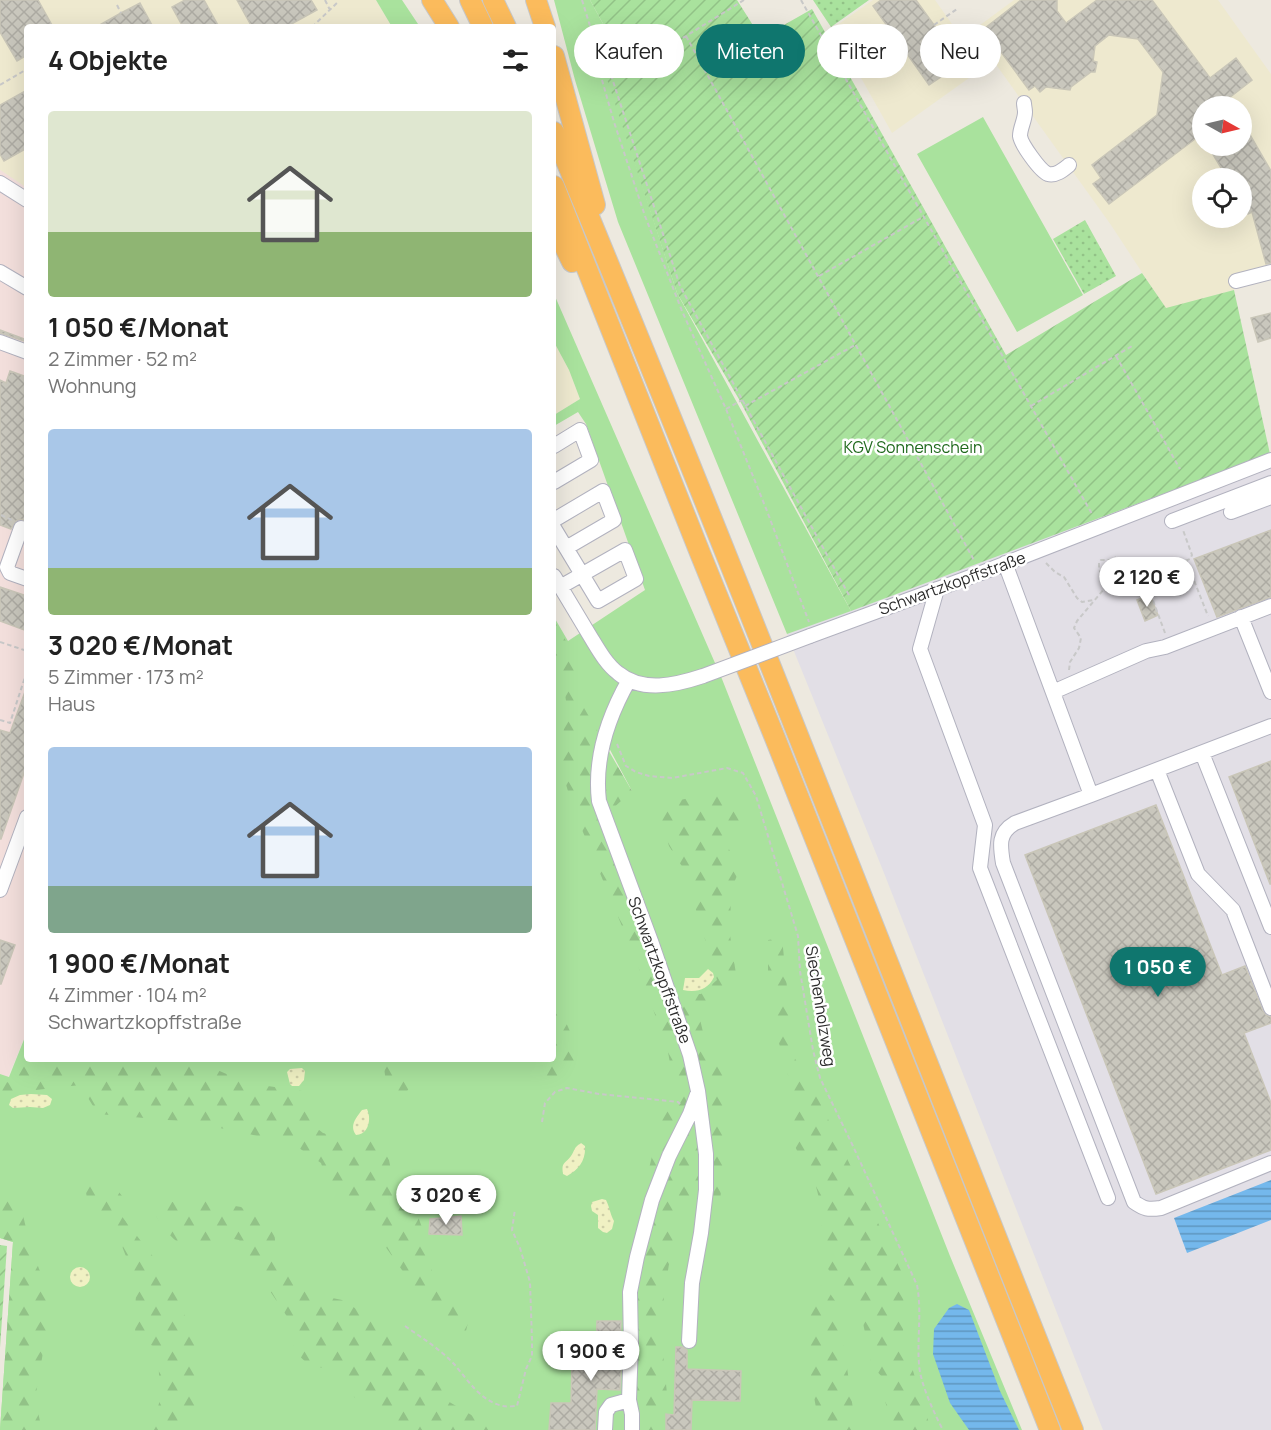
<!DOCTYPE html>
<html lang="de">
<meta charset="utf-8">
<style>
body{margin:0;font-family:Manrope,sans-serif;background:#f2f2f2;color:#222;height:100vh;display:flex;flex-direction:column;font-size:22px;white-space:nowrap}
*{box-sizing:border-box;margin:0}
p{font-size:20px;color:#767676}
.icon{flex:none;width:33px;height:33px;fill:none;stroke:currentColor;stroke-width:2;stroke-linecap:round;stroke-linejoin:round}
.map{position:relative;flex:1;overflow:hidden}
.details{position:absolute;left:24px;top:24px;width:532px;height:1038px;display:flex;flex-direction:column;background:#fff;border-radius:6px;box-shadow:0 6px 24px #0002}
.details>*{flex:none}
.banner{position:absolute;left:574px;top:24px;width:570px;height:54px;display:flex;gap:12px}
.needle{width:39px;rotate:98deg}
.fabs{position:absolute;left:1192px;top:96px;display:grid;gap:12px}
.fabs a{display:grid;place-items:center;width:60px;height:60px;border-radius:50%;background:#fff;box-shadow:0 6px 24px #0002;font-size:30px}
.price{position:absolute;translate:-50% -51px;padding:0 14px;border-radius:21px;background:#fff;color:#222;font-size:20px;line-height:39px;filter:drop-shadow(0 2px 3px #0008)}
.price::after{content:'';position:absolute;left:50%;top:36px;width:18px;height:14px;margin-left:-9px;background:inherit;clip-path:polygon(0 0,100% 0,50% 100%)}
.price.selected{background:#0f766e;color:#fff}
ul{padding:0;list-style:none}
li{display:grid;align-content:center;gap:12px;height:318px;padding:0 24px}
li span{display:grid;place-items:center;height:186px;border-radius:6px;color:#555}
li>.icon{margin-inline-start:auto}
span .icon{width:108px;height:108px;fill:#fffc;stroke-width:1}
li b{font-size:26px}
h2{display:flex;justify-content:space-between;align-items:center;height:72px;padding:0 24px;font-size:26px}
.chip{padding:0 21px;border-radius:27px;background:#fff;box-shadow:0 6px 24px #0002;font-size:21px;line-height:54px}
.chip.selected{background:#0f766e;color:#fff}
.map>svg:first-child{display:block}
.industrial{fill:#e2dfe6}
.education{fill:#eee9cf;fill-rule:evenodd}
.medical{fill:#f3dfdc}
.grass{fill:#a9e29d;fill-rule:evenodd}
.forest{fill:url(#forest-firs)}
.sand{fill:url(#sand-dots)}
.park{fill:url(#park-dots)}
.garden{fill:url(#garden-furrows)}
.water{fill:url(#water-rules)}
.building{fill:url(#building-cross-hatch);stroke:#c9c6b8;stroke-width:1.5}
.lines{fill:none;stroke-linecap:round;stroke-linejoin:round}
.minor-casing{stroke:#b2b2bf;stroke-width:16}
.highway-casing{stroke:#c8c8c8;stroke-width:22}
.path{stroke:#c8c8c8;stroke-width:2;stroke-dasharray:4.5 3;stroke-linecap:butt}
.minor{stroke:#fff;stroke-width:14}
.highway{stroke:#fbbb5c;stroke-width:20}
.minor-bridge-casing{stroke:#b2b2bf;stroke-width:16;stroke-linecap:butt}
.minor-bridge{stroke:#fff;stroke-width:14}
.labels{text-anchor:middle;stroke-width:5;stroke-linejoin:round;paint-order:stroke}
.park-label{font-size:16px;fill:#1f691c;stroke:#fff}
.street-label{font-size:16px;fill:#2c2c2c;stroke:#fff}
</style>
<div class="map">
<svg width="1271" height="1430" viewBox="0 0 1271 1430">
<defs>
<pattern id="forest-firs" width="22" height="20" patternUnits="userSpaceOnUse" patternTransform="scale(1.5)"><rect width="22" height="20" fill="#a9e29d"/><path d="M5 1l3.5 6h-7zM16 11l3.5 6h-7z" fill="#92c287"/></pattern>
<pattern id="sand-dots" width="8" height="8" patternUnits="userSpaceOnUse" patternTransform="scale(1.5)"><rect width="8" height="8" fill="#f0f1c3"/><path d="M2 2h.1M6 6h.1" fill="none" stroke="#cecfa8" stroke-width="1.8" stroke-linecap="round"/></pattern>
<pattern id="park-dots" width="8" height="8" patternUnits="userSpaceOnUse" patternTransform="scale(1.5)"><rect width="8" height="8" fill="#a9e29d"/><path d="M2 2h.1M6 6h.1" fill="none" stroke="#92c287" stroke-width="1.8" stroke-linecap="round"/></pattern>
<pattern id="garden-furrows" width="10" height="10" patternUnits="userSpaceOnUse" patternTransform="scale(1.5)"><rect width="10" height="10" fill="#a9e29d"/><path d="M-1 1l2-2M0 10L10 0M9 11l2-2" fill="none" stroke="#92c287"/></pattern>
<pattern id="water-rules" width="6" height="5" patternUnits="userSpaceOnUse" patternTransform="scale(1.5)"><rect width="6" height="5" fill="#74b8ec"/><path d="M0 2.5h6" fill="none" stroke="#5f96bf"/></pattern>
<pattern id="building-cross-hatch" width="8" height="8" patternUnits="userSpaceOnUse" patternTransform="scale(1.5)"><rect width="8" height="8" fill="#c9c7bd"/><path d="M0 0l8 8M0 8l8-8" fill="none" stroke="#adaba3"/></pattern>
</defs>
<rect width="100%" height="100%" fill="#ede9df"/>
<path class="industrial" d="M1271,453V1430H1103L882,868L787,634Z"/>
<path class="education" d="M0,0H376L392,27H27V188L0,170Z
M873,0H935L983,68L892,133L833,28Z
M1014,0H1218L1271,74V272L1236,281L1234,290L1166,309L1111,225L972,31ZM1203,106H1242V146H1203ZM1203,178H1242V218H1203Z
M554,342L569,370L580,399L554,415Z"/>
<path class="medical" d="M0,170L27,188V1032L8,1077L0,1074Z"/>
<path class="grass" d="M376,0H402L420,27H392Z
M554,0H590L624,62L606,73L677,293L851,611L787,634L618,222L575,80Z
M983,117L1083,295L1017,332L917,154Z
M554,294L722,679L950,1256L1022,1430H0L13,1242L0,1238V1074L9,1077L27,1032V1059H554V617L568,641L645,590L586,424L578,412L554,426V415L580,399L569,370L554,342ZM600,731L632,791L592,765Z"/>
<path class="forest" d="M554,620L576,659L580,701L632,791L599,821L625,884L682,994H701L717,980L704,936L683,868L669,846L657,804L724,792L747,826L726,836L728,848L741,866L731,890L730,935L736,974L721,1002L699,1015L706,1045L727,1059L723,1128L724,1152L719,1216L704,1205L687,1196L675,1227L664,1295L661,1333L667,1394L658,1408L657,1430H636L635,1338L640,1265L656,1199L641,1200L664,1109L675,1091L668,1052L636,960L573,808L559,761L567,707L564,688L554,667Z
M782,938L794,1057L815,1092L904,1277L903,1338L931,1430H894L885,1401L884,1379L872,1366L859,1304L855,1296L836,1282L824,1262L819,1198L813,1175L803,1163L791,1138L792,1109L790,1082L773,1022L780,1010L768,975V940Z
M554,996L573,1038L576,1075L543,1078L535,1059H554Z
M27,1045V1059H54L80,1069L89,1059H197L215,1069L247,1083L302,1091L314,1126L323,1133L348,1140L367,1134L379,1139L389,1160L396,1195L411,1198L426,1238L433,1276L438,1291L460,1297L470,1314L466,1331L455,1332L452,1321L414,1287L368,1222L329,1188L321,1163L296,1146L249,1134L191,1122L98,1114L80,1085L27,1091L0,1097V1080L10,1083Z
M383,1059H410L411,1085L404,1096L387,1091Z
M97,1181L115,1187L126,1201L120,1214L168,1276L197,1345L200,1410L179,1415L176,1430H151L160,1400L158,1349L135,1336L136,1282L120,1241L88,1205L85,1186Z
M17,1191L28,1236L39,1269L53,1294L35,1399L42,1430H0L13,1242L0,1238V1192Z
M199,1200L241,1207L274,1229L276,1251L295,1280L318,1295L342,1300L386,1327L415,1367L438,1377L446,1400L473,1416L495,1419L501,1430H389L392,1424L354,1397L331,1369L310,1366L294,1351L290,1321L256,1270L239,1240L223,1237L206,1249C175,1245 173,1241 156,1216L158,1203Z
M824,1285L838,1305L856,1430H821C810,1385 804,1336 810,1289Z"/>
<path class="sand" d="M708,969L713,973L714,977C708,990 696,993 683,990L685,978H699Z
M302,1068L305,1071L304,1080L299,1086H292L290,1084L287,1072L290,1069Z
M31,1094L47,1095L52,1099L50,1105L43,1108L30,1107L13,1108L9,1105L11,1099L20,1095Z
M367,1109C372,1120 368,1135 356,1135C349,1126 356,1118 362,1110Z
M581,1143L585,1146C586,1160 579,1170 567,1176L563,1174C561,1162 565,1164 571,1156C575,1150 574,1147 581,1143Z
M602,1199L606,1200C610,1208 610,1214 614,1221L612,1229L607,1233L603,1232L598,1228V1215L592,1211L591,1206L592,1202Z
M70 1277a10 10 0 1 1 20 0a10 10 0 1 1-20 0Z"/>
<path class="park" d="M813,0H869L831,27Z
M1085,220L1116,276L1084,294L1053,239Z"/>
<path class="garden" d="M590,0H737L761,38L812,9L1006,355L1142,273L1166,308L1234,290L1270,454L851,611L740,401L677,293L605,73L624,62Z
M0,1245L7,1246L0,1348Z"/>
<path class="water" d="M1271,1180V1220L1187,1253L1174,1218Z
M957,1304L969,1310L1000,1391L1019,1430H969L950,1403L933,1354L934,1329L949,1308Z"/>
<path class="building" d="M0,0H38L53,27H27V55L17,61L0,32Z
M185,0H204L219,27H183L172,7Z
M237,0H311L317,10L286,27H252Z
M881,0H916L955,54L944,62L951,70L929,85L873,6Z
M1021,0H1057V11L1066,23L1097,0H1152L1210,78L1236,58L1252,80L1229,98L1234,106H1203V133L1109,204L1093,184L1101,178L1092,165L1157,115L1163,72L1138,39L1109,35L1095,46L1093,61L1097,62L1095,72H1091L1071,87L1070,90L1046,87L1040,92L1035,86L1029,90L984,29Z
M140,3L153,27H96L121,13Z
M27,90V148L4,161L0,154V105Z
M1242,121L1271,171V263L1266,264L1252,212L1248,214L1242,204V178H1227L1208,146H1242Z
M1271,313V338L1258,342L1251,318Z
M0,330L27,340V342L0,333Z
M10,371L27,377V521L20,519L16,521L11,529L0,525V380L6,383Z
M1271,530V597L1217,617L1194,559Z
M0,587L27,596V631L0,621Z
M1150,595L1158,615L1145,621L1137,600Z
M26,689H27V767L25,773H24L1,839H0V730L10,733Z
M1271,761V884H1270L1229,777Z
M1156,805L1222,975L1245,966L1263,1011L1266,1015L1271,1017V1023L1244,1033L1271,1103V1150L1156,1194L1025,855Z
M0,940L15,945L1,984H0Z
M461,1216L462,1235L429,1234L430,1219Z
M597,1321H621L620,1354H622L620,1390L597,1389L595,1430H549L551,1403H571L572,1362H596Z
M676,1347H683L687,1350V1369L741,1371L740,1401L692,1400L691,1430H666V1414L674,1415Z"/>
<g class="lines">
<defs>
<path id="minor" d="M1024,103C1024,106 1025,109 1025,112C1025,120 1020,128 1020,136C1021,144 1040,171 1048,174C1056,176 1063,170 1069,165
M0,183L27,200
M0,272L27,288
M1236,281L1271,272
M0,342L27,352
M554,446L580,430L591,460L554,482
M1231,512L1271,497
M554,520L603,491L614,520L566,548
M1172,521L1271,483
M554,528L598,601L636,579L625,550L560,587
M27,530L21,528L7,567L10,573L27,579
M1005,563L1091,795
M554,576C566,596 578,616 590,636C598,649 606,664 618,673C642,693 676,685 703,676
M937,589L920,649L985,825L980,868L1108,1198
M1241,617L1271,692
M810,636L981,573L1271,460
M629,680C608,717 594,759 599,801L652,944L690,1055L698,1091L706,1154V1190L701,1233L692,1283L689,1341
M1053,692L1146,651L1165,647L1271,606
M1271,726L1091,795L1015,823C998,833 1000,845 1003,863L1134,1202C1144,1209 1148,1210 1161,1208L1271,1163
M1202,753L1271,927
M1157,770L1198,874L1233,910L1271,1008
M0,890L27,817
M605,1430L606,1412L611,1405L629,1400
M632,1430V1414L629,1400L631,1344L630,1292L637,1257L652,1200L669,1156L690,1114L698,1092"/>
<path id="highway" d="M432,0L449,27
M470,0L483,27
M493,0L506,27
M536,0L545,27
M554,56L595,205
M554,132C733,562 900,997 1073,1430
M554,186L700,553L775,738L1050,1430
M554,225L572,262"/>
</defs>
<use href="#minor" class="minor-casing"/>
<use href="#highway" class="highway-casing"/>
<path class="path" d="M325,0L330,10
M582,0L590,26L600,73L614,122L645,216L682,311L726,409L767,511L809,622
M744,0L686,36L612,78L680,286L850,597
M801,0L1092,514
M117,5L121,13
M934,25L957,9
M312,27L339,1
M686,36L975,562
M0,85L27,69
M819,276L923,217
M1116,356L1180,469
M745,406L855,345
M1031,406L1132,346
M726,409L742,400
M1,515L12,520
M1186,560L1208,616
M1046,563L1055,572L1064,577L1077,598L1082,602L1094,600
M1165,633L1144,576L1190,559L1192,555L1183,530
M0,642L27,651
M1069,670L1070,662L1079,648L1081,638L1074,628L1077,621L1104,589L1106,585L1099,569V562L1101,560H1111L1116,557
M0,720L10,723L27,671
M617,744L626,766L636,772L649,776L672,778L727,768L743,773L756,796L798,936L800,971L813,1050L820,1078L852,1144L917,1285C922,1311 917,1338 919,1364C920,1383 934,1413 943,1430
M542,1122L545,1103L555,1092L567,1088L599,1094L678,1102L680,1104
M405,1326C422,1338 440,1349 454,1364C468,1380 480,1401 503,1406C507,1407 513,1406 517,1406L526,1369L532,1356V1340L530,1282L520,1248L512,1230L515,1209"/>
<use href="#minor" class="minor"/>
<use href="#highway" class="highway"/>
<defs>
<path id="minor-bridge" d="M703,676L810,636"/>
</defs>
<use href="#minor-bridge" class="minor-bridge-casing"/>
<use href="#minor-bridge" class="minor-bridge"/>
</g>
<g class="labels">
<g class="park-label">
<text x="913" y="453">KGV Sonnenschein</text>
</g>
<g class="street-label">
<text transform="translate(952 583) rotate(-20)" y="6">Schwartzkopffstraße</text>
<text transform="translate(660 970) rotate(70)" y="6">Schwartzkopffstraße</text>
<text transform="translate(821 1006) rotate(81)" y="6">Siechenholzweg</text>
</g>
</g>
</svg>
<div class="fabs">
<a><svg class="needle" viewBox="-14 -14 28 28"><path d="M0-13l5 13h-10z" fill="#e53935"/><path d="M0 13l5-13h-10z" fill="#767676"/></svg></a>
<a><svg class="icon" aria-label="locate" viewBox="0 0 24 24"><circle cx="12" cy="12" r="6"/><path d="M12 2v4M12 18v4M2 12h4M18 12h4"/></svg></a>
</div>
<b class="price" style="left:1147px;top:608px">2 120 €</b>
<b class="price selected" style="left:1158px;top:998px">1 050 €</b>
<b class="price" style="left:446px;top:1226px">3 020 €</b>
<b class="price" style="left:591px;top:1382px">1 900 €</b>
<div class="banner">
<a class="chip">Kaufen</a>
<a class="chip selected">Mieten</a>
<a class="chip">Filter</a>
<a class="chip">Neu</a>
</div>
<section class="details">
<h2>4 Objekte<svg class="icon" aria-label="filters" viewBox="0 0 24 24"><path d="M4 7h16M4 17h16"/><circle cx="9" cy="7" r="2"/><circle cx="15" cy="17" r="2"/></svg></h2>
<ul>
<li><span style="background:linear-gradient(#dfe7d0 65%,#8fb573 0)"><svg class="icon" aria-label="home" viewBox="0 0 24 24"><path d="M3 11l9-7 9 7M6 9v11h12V9"/></svg></span><div><b>1 050 €/Monat</b><p>2 Zimmer · 52 m²</p><p>Wohnung</p></div></li>
<li><span style="background:linear-gradient(#a9c7e8 75%,#8fb573 0)"><svg class="icon" aria-label="home" viewBox="0 0 24 24"><path d="M3 11l9-7 9 7M6 9v11h12V9"/></svg></span><div><b>3 020 €/Monat</b><p>5 Zimmer · 173 m²</p><p>Haus</p></div></li>
<li><span style="background:linear-gradient(#a9c7e8 75%,#7fa58c 0)"><svg class="icon" aria-label="home" viewBox="0 0 24 24"><path d="M3 11l9-7 9 7M6 9v11h12V9"/></svg></span><div><b>1 900 €/Monat</b><p>4 Zimmer · 104 m²</p><p>Schwartzkopffstraße</p></div></li>
</ul>
</section>
</div>
